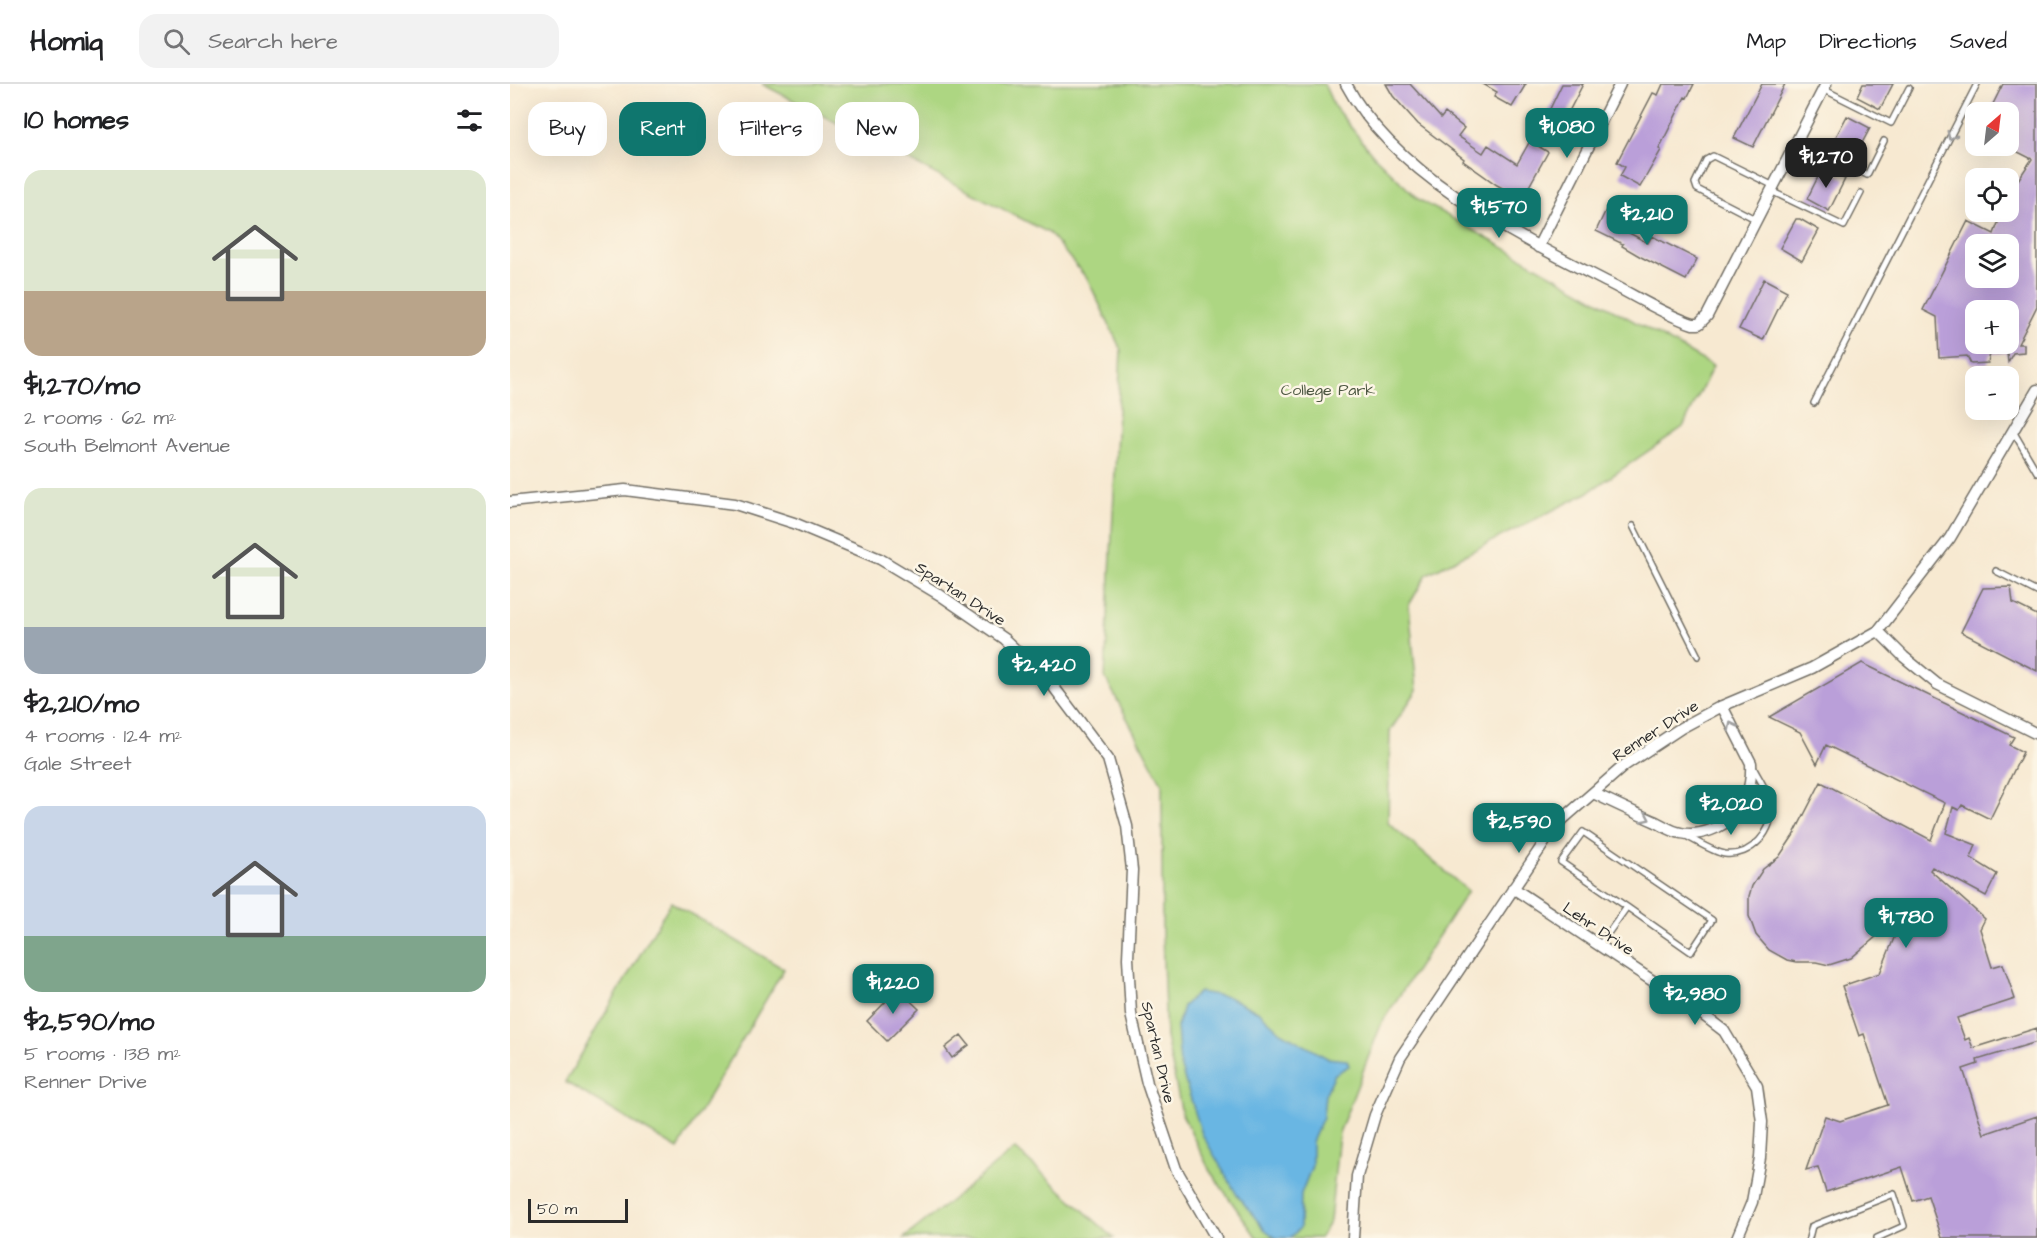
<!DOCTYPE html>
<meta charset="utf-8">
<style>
body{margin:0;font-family:"Architects Daughter",sans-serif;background:#f2f2f2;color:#202124;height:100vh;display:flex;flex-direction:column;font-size:22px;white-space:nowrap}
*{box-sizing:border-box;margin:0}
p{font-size:20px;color:#757577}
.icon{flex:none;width:33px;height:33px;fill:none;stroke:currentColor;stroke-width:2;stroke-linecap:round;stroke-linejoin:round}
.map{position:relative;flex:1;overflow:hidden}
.side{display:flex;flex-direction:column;background:#fff;width:510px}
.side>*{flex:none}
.banner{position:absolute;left:18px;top:18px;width:570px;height:54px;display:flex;gap:12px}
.needle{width:39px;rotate:28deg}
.buttons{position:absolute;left:1455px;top:18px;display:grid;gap:12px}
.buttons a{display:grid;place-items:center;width:54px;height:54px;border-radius:12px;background:#fff;box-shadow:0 6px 24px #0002;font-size:30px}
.scale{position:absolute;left:18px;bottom:15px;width:100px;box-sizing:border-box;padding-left:6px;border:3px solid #2b2b2b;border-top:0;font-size:16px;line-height:21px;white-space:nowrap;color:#2b2b2b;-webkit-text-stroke:4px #fcf5e5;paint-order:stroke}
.price{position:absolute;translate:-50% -51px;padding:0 14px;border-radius:12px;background:#0f766e;color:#fff;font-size:20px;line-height:39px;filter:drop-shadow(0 2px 3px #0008)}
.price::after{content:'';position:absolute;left:50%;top:36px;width:18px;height:14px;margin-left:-9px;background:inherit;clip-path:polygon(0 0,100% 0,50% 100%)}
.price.on{background:#222;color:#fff}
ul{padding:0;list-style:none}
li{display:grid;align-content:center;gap:12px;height:318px;padding:0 24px}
li span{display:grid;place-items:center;height:186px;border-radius:18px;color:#555}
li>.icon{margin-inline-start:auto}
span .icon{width:108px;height:108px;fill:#fffc;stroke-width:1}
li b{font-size:26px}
h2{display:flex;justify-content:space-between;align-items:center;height:72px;padding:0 24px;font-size:26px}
.chip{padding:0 21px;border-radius:18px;background:#fff;box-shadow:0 6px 24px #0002;font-size:21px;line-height:54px}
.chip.on{background:#0f766e;color:#fff}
header{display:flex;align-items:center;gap:36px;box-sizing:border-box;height:84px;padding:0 30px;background:#fff;border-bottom:2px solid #e0e0e0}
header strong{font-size:28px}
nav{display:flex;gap:33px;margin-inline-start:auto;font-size:21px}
.search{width:420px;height:54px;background:#f2f2f2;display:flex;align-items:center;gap:15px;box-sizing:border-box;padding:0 21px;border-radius:18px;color:#757577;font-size:22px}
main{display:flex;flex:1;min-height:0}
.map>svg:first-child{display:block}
.green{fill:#add682;stroke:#6c8056;stroke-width:1.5}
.water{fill:#69b6e3;stroke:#4a7087;stroke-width:1.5}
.building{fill:#ba9fd9;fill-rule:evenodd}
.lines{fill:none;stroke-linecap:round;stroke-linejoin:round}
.lane-casing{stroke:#726e65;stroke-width:8}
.street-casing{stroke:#726e65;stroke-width:13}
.lane{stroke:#fff;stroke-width:5}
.street{stroke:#fff;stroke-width:10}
.oneway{stroke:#a0a0a0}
.labels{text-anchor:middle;stroke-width:5;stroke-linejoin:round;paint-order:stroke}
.park-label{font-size:16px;fill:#4c5641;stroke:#fcf5e5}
.street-label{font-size:16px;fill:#2b2b2b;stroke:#fcf5e5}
</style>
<header>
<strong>Homiq</strong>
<div class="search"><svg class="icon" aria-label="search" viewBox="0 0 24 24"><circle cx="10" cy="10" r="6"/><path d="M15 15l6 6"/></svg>Search here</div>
<nav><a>Map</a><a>Directions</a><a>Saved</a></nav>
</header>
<main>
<section class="side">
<h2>10 homes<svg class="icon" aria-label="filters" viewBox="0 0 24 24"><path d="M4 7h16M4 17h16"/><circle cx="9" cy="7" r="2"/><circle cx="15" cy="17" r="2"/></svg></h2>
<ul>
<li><span style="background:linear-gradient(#dfe7d0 65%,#b9a48a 0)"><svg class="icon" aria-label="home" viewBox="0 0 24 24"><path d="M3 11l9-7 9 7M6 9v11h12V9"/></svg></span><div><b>$1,270/mo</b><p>2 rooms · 62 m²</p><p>South Belmont Avenue</p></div></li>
<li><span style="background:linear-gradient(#dfe7d0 75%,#9aa5b1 0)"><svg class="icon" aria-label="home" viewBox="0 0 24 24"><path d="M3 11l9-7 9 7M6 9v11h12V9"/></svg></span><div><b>$2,210/mo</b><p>4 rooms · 124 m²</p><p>Gale Street</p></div></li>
<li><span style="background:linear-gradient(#c9d6e8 70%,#7fa58c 0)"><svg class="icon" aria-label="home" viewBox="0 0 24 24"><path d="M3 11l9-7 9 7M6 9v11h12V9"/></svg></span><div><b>$2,590/mo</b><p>5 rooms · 138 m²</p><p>Renner Drive</p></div></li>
</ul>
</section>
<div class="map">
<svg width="1527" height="1154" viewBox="0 0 1527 1154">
<rect width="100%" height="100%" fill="#fcf5e5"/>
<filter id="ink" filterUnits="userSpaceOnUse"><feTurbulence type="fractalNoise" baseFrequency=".0167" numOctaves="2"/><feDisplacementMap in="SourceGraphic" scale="12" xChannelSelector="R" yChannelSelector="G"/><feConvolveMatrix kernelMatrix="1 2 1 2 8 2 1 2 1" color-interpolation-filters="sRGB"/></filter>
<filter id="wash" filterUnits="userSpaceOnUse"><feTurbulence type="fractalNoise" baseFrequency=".008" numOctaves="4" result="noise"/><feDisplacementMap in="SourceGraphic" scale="24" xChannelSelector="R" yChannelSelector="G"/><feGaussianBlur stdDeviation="1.35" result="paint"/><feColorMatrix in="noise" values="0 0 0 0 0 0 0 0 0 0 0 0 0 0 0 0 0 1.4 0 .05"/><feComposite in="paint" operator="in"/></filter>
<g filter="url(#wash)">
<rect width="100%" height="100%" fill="#f7e9d1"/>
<path class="green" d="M252,0H814L824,22L863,71L908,115L1203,282L1173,343L1077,409L917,490L899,521L907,606L880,647L878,739L958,807L872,938L829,1049L820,1137L810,1154H747L700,1087L672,1030L656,953L652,849V700L595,593L611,266L578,196L539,149Z
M161,818L274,885L168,1065L55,998Z
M505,1065L604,1154H394Z"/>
<path class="water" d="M689,908L718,913L749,928L771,948L817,974L837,976L839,982L825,990L815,1011L813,1033L802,1058V1082L791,1110L790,1144L780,1154H766L754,1145L727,1111L692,1050L670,981L667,943L673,922Z"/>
<g id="blocks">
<path class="building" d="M876,0H900L931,34L935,29L954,44L948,52L973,69L978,61L1007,80L1020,57L1038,68L1012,115L987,101L953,77L954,75L908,40L883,12Z
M973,0H1016L1002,23L984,13L987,8Z
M1052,0H1073L1054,37L1038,29Z
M1153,0H1184L1177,14L1175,13L1149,65L1151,66L1130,103L1110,92L1115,83L1107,78L1143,9L1148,11Z
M1252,0H1275L1243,63L1224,54Z
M1353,0H1383L1370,25L1347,13Z
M1493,0H1527V222L1508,260H1514V268L1503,269L1498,278L1497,269L1480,270L1478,279L1461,280L1457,272L1429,274L1427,233L1413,226L1458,137L1484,150L1492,128H1498V111L1522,75L1498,63V28H1479ZM1466,160H1498V194H1466ZM1466,226H1498V260H1466Z
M1337,32L1360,44L1343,76L1320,64Z
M1313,83L1335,95L1319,127L1297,115Z
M1096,126L1123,140L1119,149L1138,159L1142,152L1187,175L1176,196L1131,173L1112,162L1113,160L1086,147Z
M1286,135H1290L1309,146L1292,177L1270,164Z
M1254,195L1277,207L1253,256L1229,245Z
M1501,503L1503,519L1527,531V587L1451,548L1473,504Z
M1352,579L1504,653L1499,661L1513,668L1480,735L1452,721L1449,726L1443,723L1436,749L1466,761L1461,774L1487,790L1476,812L1422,783L1420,786L1475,835L1470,845L1482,883L1493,880L1505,915L1447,934L1455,956L1459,954L1463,964L1527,944V958L1467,976L1468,980L1453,985L1474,1050L1527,1032V1154H1432L1418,1112L1403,1117L1392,1083L1316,1108L1308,1083L1296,1086L1315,1032L1330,1037L1378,1021L1354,950L1349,952L1332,902L1370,889L1394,829L1341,874L1319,881L1306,878H1286L1277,876L1259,866L1246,851L1239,832V812L1242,802L1253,785L1269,773L1283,752L1311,698L1421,756L1435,719L1316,661L1307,680L1290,648L1259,633Z
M388,905L409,925L377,957L357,937Z
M451,951L459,961L442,974L435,964Z"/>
</g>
</g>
<g filter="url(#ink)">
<use href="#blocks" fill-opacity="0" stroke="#726e65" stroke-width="1.5"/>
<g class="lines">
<defs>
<path id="lane" d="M1313,5L1381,39L1399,4
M1288,56L1357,91L1374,57
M1261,107L1334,142L1351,109
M1247,136L1187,105L1185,99L1196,76L1203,72L1264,102
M1304,319L1467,0
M1503,347L1527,388
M1123,442L1188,572
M1486,487L1527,508
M1176,752C1188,758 1203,768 1215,770C1241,773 1265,747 1261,721C1259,709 1249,695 1243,683
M1089,862L1117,823L1181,868L1202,836L1073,748L1051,778L1117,823
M1299,1154L1302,1142L1384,1110L1394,1142L1367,1154"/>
<path id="street" d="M836,0C885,93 1011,154 1101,200C1127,213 1155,231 1183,240H1189L1197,232L1316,0
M1028,163L1110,0
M0,418L115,406L225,420L284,439L370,475L430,511L494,555L540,598L598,675L617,742L622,786L618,874L621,930L637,999L666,1085L706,1154
M1368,547L1394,573L1427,600L1527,650
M1083,709C1104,719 1125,729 1146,738C1154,742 1162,748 1171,749C1190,753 1212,744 1225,730C1238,716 1242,698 1241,679L1212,622
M1003,804L1188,927L1214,947L1247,1002L1252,1038L1250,1074L1242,1118L1227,1154
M843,1154L847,1092L865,1031L890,974L1046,741L1115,681L1171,644L1212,622L1302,584L1368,547L1440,454L1527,306"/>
</defs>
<use href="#lane" class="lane-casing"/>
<use href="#street" class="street-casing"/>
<use href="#lane" class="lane"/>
<use href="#street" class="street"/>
</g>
<defs><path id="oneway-chevron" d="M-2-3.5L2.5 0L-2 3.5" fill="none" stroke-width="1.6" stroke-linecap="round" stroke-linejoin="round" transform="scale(1.5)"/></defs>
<g class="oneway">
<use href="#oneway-chevron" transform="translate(1441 52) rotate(117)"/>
<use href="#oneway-chevron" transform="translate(1222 642) rotate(-117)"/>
<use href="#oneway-chevron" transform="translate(1136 734) rotate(25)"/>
</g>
</g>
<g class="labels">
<g class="park-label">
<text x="818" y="311">College Park</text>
</g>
<g class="street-label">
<text transform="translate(451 509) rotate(33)" y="6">Spartan Drive</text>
<text transform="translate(1145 646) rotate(-33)" y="6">Renner Drive</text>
<text transform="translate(1089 844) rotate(34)" y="6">Lehr Drive</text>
<text transform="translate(649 968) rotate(77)" y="6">Spartan Drive</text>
</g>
</g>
</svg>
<div class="buttons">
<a><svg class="needle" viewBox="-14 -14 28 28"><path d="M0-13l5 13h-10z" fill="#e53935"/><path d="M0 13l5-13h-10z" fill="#757577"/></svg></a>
<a><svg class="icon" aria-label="locate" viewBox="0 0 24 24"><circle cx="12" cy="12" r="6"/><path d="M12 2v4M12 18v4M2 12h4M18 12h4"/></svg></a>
<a><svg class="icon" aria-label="layers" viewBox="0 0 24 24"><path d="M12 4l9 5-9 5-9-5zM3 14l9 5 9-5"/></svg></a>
<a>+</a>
<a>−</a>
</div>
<div class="scale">50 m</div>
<b class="price" style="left:1057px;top:75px">$1,080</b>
<b class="price on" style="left:1316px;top:105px">$1,270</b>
<b class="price" style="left:989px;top:155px">$1,570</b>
<b class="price" style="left:1137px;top:162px">$2,210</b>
<b class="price" style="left:534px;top:613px">$2,420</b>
<b class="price" style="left:1221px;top:752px">$2,020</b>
<b class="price" style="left:1009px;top:770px">$2,590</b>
<b class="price" style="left:1396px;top:865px">$1,780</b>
<b class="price" style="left:383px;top:931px">$1,220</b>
<b class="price" style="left:1185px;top:942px">$2,980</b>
<div class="banner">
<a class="chip">Buy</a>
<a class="chip on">Rent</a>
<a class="chip">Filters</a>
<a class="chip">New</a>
</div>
</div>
</main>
